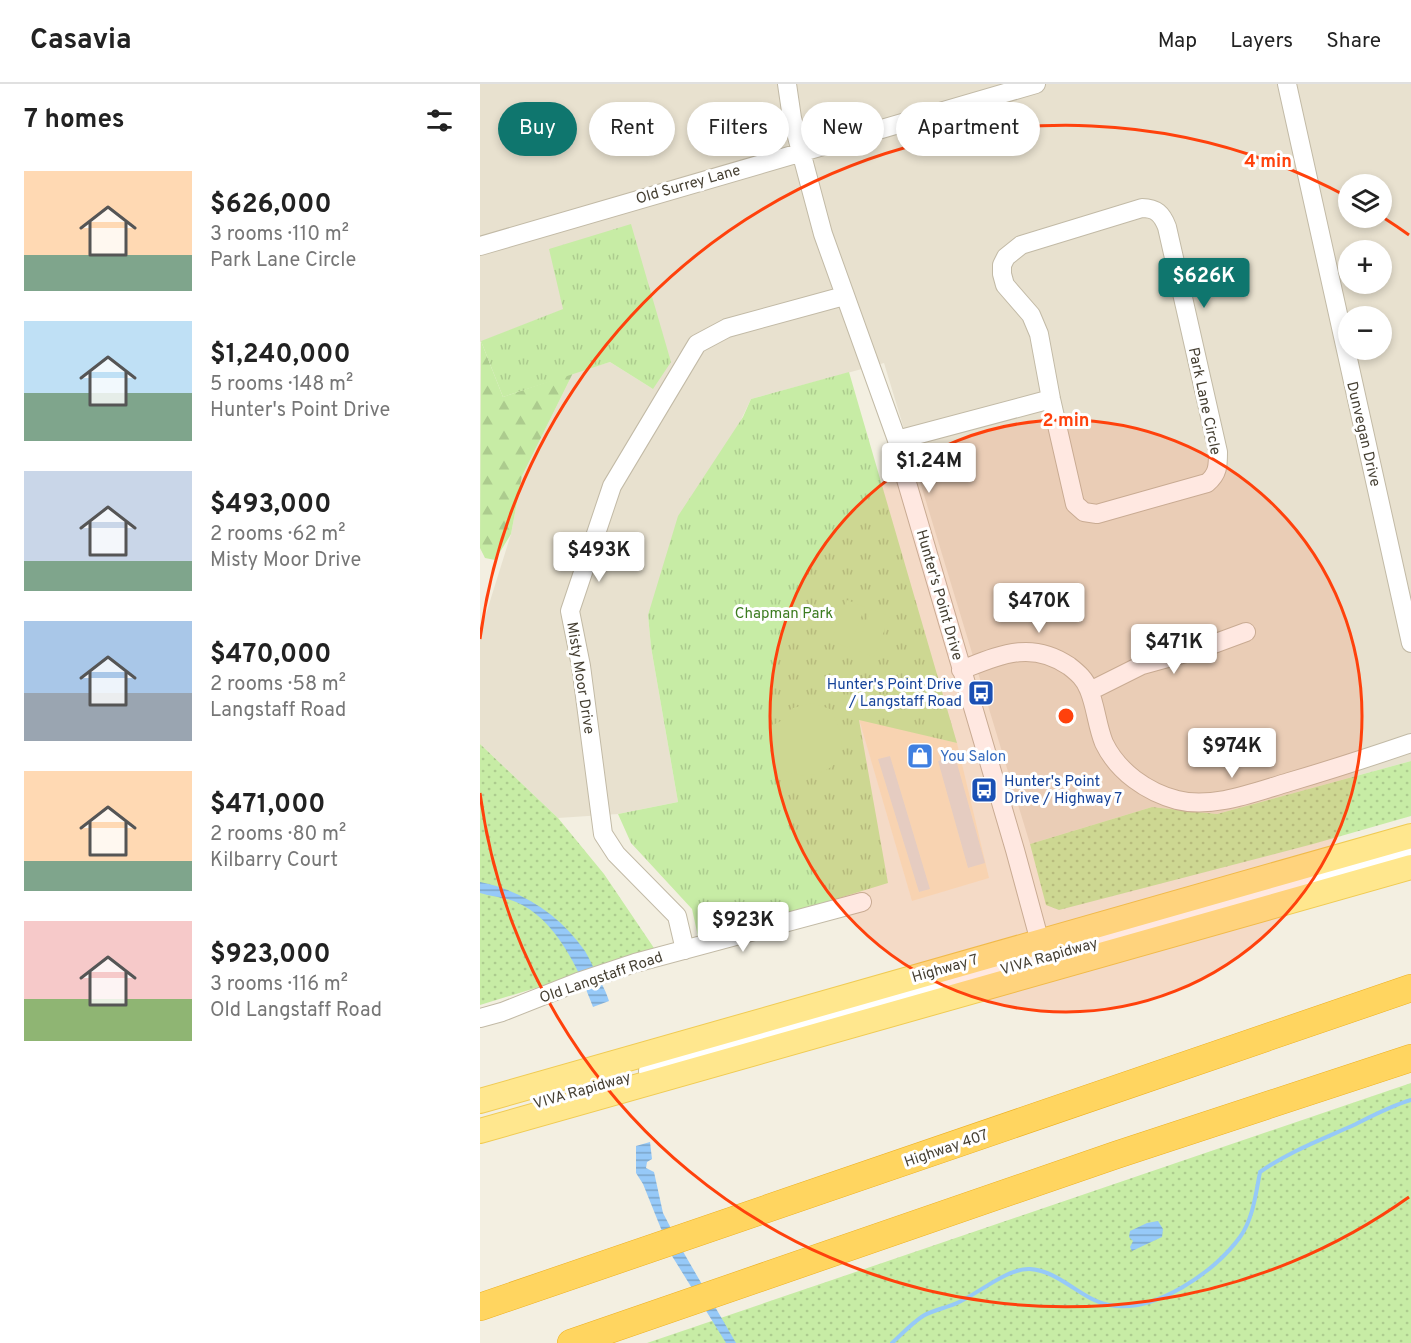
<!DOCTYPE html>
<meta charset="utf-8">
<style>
body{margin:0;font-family:Overpass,sans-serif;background:#f2f2f2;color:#222;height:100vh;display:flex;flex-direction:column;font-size:22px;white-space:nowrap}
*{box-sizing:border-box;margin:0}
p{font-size:20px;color:#767676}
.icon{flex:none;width:33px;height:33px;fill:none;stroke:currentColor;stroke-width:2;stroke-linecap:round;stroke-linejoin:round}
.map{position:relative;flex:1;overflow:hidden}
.details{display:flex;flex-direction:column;background:#fff;width:480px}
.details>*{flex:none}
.top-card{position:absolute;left:18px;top:18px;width:570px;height:54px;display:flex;gap:12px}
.tools{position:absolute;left:858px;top:90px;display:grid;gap:12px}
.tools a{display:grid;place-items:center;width:54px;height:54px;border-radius:50%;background:#fff;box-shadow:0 3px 9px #0003;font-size:30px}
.price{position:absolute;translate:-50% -51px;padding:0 14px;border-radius:6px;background:#fff;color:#222;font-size:20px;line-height:39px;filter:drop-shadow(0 2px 3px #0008)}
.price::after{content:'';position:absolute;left:50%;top:36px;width:18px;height:14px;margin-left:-9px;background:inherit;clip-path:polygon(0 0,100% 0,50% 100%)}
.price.active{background:#0f766e;color:#fff}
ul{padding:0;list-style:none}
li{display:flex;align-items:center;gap:18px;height:150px;padding:0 24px}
li span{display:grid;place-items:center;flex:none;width:168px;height:120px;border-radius:0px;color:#555}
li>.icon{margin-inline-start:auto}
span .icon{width:72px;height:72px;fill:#fffc;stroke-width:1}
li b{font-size:26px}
h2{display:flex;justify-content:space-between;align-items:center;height:72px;padding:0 24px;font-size:26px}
.tag{padding:0 21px;border-radius:27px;background:#fff;box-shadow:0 3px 9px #0003;font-size:21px;line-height:54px}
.tag.active{background:#0f766e;color:#fff}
header{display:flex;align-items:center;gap:36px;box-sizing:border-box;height:84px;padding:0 30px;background:#fff;border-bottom:2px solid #e0e0e0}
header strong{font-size:28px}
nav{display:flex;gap:33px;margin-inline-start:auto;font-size:21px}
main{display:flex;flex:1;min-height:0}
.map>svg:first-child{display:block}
.residential{fill:#e8e1cf;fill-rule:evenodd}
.commercial{fill:#f8e8c9}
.grass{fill:url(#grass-dots)}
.forest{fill:url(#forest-firs)}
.park{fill:url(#park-tufts)}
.pitch{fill:#c7eca5}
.parking{fill:#e2e0db}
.water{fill:url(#water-rules)}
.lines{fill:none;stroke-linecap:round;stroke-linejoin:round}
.stream{stroke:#96c9f8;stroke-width:4}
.minor-casing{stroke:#c2baa6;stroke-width:20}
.major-casing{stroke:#f0cb53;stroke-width:26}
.highway-casing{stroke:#edb021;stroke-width:28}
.minor{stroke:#fff;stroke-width:18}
.major{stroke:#ffe78e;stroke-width:24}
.highway{stroke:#ffd560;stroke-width:27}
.ring{fill:none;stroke:#ff410c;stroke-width:3}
.labels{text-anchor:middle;stroke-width:6;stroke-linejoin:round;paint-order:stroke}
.street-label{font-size:15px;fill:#453f32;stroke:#fff}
.park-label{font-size:15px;fill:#3c7c20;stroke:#fff}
.transit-label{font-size:15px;fill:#164399;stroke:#fff;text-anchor:end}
.shop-label{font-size:15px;fill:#366cbe;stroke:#fff;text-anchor:start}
.centre{fill:#ff410c;stroke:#fff;stroke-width:3}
.ring-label{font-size:18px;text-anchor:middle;font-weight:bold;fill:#ff410c;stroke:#fff;stroke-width:6;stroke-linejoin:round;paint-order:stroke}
</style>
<header>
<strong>Casavia</strong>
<nav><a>Map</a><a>Layers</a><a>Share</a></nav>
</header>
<main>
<section class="details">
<h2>7 homes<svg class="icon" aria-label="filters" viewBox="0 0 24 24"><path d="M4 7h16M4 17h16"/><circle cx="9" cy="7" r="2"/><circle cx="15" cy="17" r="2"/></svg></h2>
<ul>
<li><span style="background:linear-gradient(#ffd9b3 70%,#7fa58c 0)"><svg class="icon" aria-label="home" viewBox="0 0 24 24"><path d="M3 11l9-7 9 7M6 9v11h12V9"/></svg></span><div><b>$626,000</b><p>3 rooms · 110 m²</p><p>Park Lane Circle</p></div></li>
<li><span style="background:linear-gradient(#bfe0f5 60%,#7fa58c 0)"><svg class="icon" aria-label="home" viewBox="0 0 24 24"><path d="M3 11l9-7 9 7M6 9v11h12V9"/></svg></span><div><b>$1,240,000</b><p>5 rooms · 148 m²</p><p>Hunter's Point Drive</p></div></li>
<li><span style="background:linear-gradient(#c9d6e8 75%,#7fa58c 0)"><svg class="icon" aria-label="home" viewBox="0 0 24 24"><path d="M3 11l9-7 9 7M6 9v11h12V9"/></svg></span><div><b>$493,000</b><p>2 rooms · 62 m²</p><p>Misty Moor Drive</p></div></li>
<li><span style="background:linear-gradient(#a9c7e8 60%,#9aa5b1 0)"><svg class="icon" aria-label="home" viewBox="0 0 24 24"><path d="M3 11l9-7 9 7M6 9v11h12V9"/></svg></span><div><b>$470,000</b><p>2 rooms · 58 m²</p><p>Langstaff Road</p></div></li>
<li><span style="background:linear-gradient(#ffd9b3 75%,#7fa58c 0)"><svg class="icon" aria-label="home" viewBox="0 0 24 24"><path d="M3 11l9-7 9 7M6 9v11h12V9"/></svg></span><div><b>$471,000</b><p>2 rooms · 80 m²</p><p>Kilbarry Court</p></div></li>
<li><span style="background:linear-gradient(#f6c9c9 65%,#8fb573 0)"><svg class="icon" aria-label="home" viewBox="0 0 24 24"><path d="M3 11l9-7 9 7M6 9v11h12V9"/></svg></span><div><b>$923,000</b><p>3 rooms · 116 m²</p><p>Old Langstaff Road</p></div></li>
</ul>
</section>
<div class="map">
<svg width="931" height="1259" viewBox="0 0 931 1259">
<defs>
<pattern id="grass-dots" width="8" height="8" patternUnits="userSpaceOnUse" patternTransform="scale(1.5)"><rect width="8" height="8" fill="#c7eca5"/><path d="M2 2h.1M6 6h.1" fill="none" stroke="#accb8e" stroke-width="1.8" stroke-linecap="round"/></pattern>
<pattern id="forest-firs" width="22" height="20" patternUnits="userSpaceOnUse" patternTransform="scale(1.5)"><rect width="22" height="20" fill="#c7eca5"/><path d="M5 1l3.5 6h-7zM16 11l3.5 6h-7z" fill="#accb8e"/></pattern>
<pattern id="park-tufts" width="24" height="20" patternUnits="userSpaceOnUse" patternTransform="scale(1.5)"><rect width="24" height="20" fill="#c7eca5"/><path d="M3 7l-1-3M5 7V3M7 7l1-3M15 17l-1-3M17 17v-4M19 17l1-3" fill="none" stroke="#accb8e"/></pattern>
<pattern id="water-rules" width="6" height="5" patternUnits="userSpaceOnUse" patternTransform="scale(1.5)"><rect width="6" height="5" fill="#96c9f8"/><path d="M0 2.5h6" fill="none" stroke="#7ca5c9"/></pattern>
</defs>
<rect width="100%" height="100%" fill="#f3efe1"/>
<path class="residential" d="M0,0H931V677L737,730L672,723L550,760L404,279L271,315L168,531L171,563L198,718L138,730L78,734L0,660V549L31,450L42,392L93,289L130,278L173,305L84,225L0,258ZM868,100H902V134H868ZM868,166H902V200H868ZM868,232H902V266H868Z"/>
<path class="commercial" d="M379,635L477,659L509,794L432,817Z"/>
<path class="grass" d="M0,660L78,734L124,790L176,867L0,921Z
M931,677V732L833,760L579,826L566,821L550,760L672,723L737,730Z
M931,999V1259H167Z"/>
<path class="forest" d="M1,257L23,313L93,289L42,392L31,450L15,476L5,474L0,464Z"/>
<path class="park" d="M151,140L191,278L173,305L130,278L23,313L1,257L83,225L69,165Z
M369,288L477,659L379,636L408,799L219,857L212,825L151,759L138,730L198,718L171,563L168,531L198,432L263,333L271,315Z"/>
<path class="pitch" d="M367,516L385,523L369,564L351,557Z
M391,525L410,532L394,573L375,566Z
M333,619L350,625C357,636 364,654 361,669C355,691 318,698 302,684C299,682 297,676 295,672C290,666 289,653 291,646C294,637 303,638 309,632C311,629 312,626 313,624Z"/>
<path class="parking" d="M410,672L450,805L439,808L398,675Z
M475,672L505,779L488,784L458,677Z"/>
<path class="water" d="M0,798C44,807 80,831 105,867C110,875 113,884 118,892C122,901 126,907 129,917L113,923C99,885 75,834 36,818C25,813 12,813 0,809Z
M170,1058L172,1075L167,1078L166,1084L174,1088L183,1129L205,1171L256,1259H246L192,1172L163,1100L156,1089V1062Z
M678,1137L683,1145L682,1153L652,1167L650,1163L653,1157L649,1153L650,1147L667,1139Z"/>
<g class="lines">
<path class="stream" d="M412,1259C422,1250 432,1239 443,1232C453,1226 466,1224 477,1219C498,1210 527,1184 550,1185C580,1187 600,1215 629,1221C674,1230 735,1188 760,1153C773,1135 776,1109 780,1088C810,1067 843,1055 876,1040C894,1031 911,1022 931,1016"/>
<defs>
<path id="minor" d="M307,0L312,34L343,150L417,356L420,375L535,766L563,869
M807,0L931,559
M662,124C676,124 682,130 687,143L738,368C738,382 738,390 727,399L617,430L604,428L595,420L571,315L559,250L551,231L525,201L522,190V181L526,173L541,161Z
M0,162L556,0
M417,356L571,315
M481,586C520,571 551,556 589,582C598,589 605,595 609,606C616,623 617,642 624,659C638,688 667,708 697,716C733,725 775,708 809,698C850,686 890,673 931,659
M610,607L662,581L720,565L766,548
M205,866L197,832L136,770L123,750L101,582L90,527L132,402L217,260L247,244L364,212
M0,934L22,928L98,898L155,879L382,818
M168,987L931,769"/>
<path id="major" d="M0,1017L931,752
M0,1047L931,783"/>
<path id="highway" d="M0,1223L931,904
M91,1259L636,1071L931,974"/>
</defs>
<use href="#minor" class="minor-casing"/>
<use href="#major" class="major-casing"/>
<use href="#highway" class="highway-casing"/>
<use href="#minor" class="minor"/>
<use href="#major" class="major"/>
<use href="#highway" class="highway"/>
</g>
<circle cx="586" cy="632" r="296" fill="#ff410c" fill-opacity=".12"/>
<g class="ring">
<circle cx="586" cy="632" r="296"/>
<path d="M929 1113A591 591 0 0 1 0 709M0 555A591 591 0 0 1 868 113M904 134A591 591 0 0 1 929 151"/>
</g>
<defs>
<symbol id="bus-square" viewBox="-11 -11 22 22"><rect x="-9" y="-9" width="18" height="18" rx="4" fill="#1a4fb4" stroke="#fff"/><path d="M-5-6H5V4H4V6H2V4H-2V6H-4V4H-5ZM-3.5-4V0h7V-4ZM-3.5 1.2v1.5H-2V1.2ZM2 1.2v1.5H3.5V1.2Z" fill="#fff"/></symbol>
<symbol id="shop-square" viewBox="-11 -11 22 22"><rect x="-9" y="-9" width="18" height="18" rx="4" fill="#3f7fe0" stroke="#fff"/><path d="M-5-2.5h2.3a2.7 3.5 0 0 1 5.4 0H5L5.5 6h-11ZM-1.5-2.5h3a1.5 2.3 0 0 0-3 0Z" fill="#fff"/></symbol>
</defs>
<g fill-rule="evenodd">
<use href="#bus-square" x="486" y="594" width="30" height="30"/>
<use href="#shop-square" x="425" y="657" width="30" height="30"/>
<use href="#bus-square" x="489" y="691" width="30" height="30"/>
</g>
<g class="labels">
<g class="street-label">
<text transform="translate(208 100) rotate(-16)" y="5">Old Surrey Lane</text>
<text transform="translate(725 317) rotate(78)" y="5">Park Lane Circle</text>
<text transform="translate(884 350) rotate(77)" y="5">Dunvegan Drive</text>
<text transform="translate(460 511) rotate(74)" y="5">Hunter's Point Drive</text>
<text transform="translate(101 594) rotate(81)" y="5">Misty Moor Drive</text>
<text transform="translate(569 872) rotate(-16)" y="5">VIVA Rapidway</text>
<text transform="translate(465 884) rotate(-16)" y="5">Highway 7</text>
<text transform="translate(121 893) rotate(-19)" y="5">Old Langstaff Road</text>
<text transform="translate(102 1006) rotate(-16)" y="5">VIVA Rapidway</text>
<text transform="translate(466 1064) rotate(-19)" y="5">Highway 407</text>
</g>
<g class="park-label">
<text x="304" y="534">Chapman Park</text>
</g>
<g class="transit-label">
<text x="482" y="605">Hunter's Point Drive<tspan x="482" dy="17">/ Langstaff Road</tspan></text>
<text x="524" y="702" text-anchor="start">Hunter's Point<tspan x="524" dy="17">Drive / Highway 7</tspan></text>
</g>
<g class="shop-label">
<text x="460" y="677">You Salon</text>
</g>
</g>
<circle cx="586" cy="632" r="9" class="centre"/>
<g class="ring-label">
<text x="788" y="83">4 min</text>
<text x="586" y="342">2 min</text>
</g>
</svg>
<div class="tools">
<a><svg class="icon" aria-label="layers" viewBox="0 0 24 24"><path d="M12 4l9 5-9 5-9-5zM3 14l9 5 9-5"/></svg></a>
<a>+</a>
<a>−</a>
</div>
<b class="price active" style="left:724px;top:225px">$626K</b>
<b class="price" style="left:449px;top:410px">$1.24M</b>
<b class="price" style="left:119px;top:499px">$493K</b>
<b class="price" style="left:559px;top:550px">$470K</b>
<b class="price" style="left:694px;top:591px">$471K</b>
<b class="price" style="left:752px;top:695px">$974K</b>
<b class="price" style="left:263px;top:869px">$923K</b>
<div class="top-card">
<a class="tag active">Buy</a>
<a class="tag">Rent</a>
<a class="tag">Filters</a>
<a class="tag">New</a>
<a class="tag">Apartment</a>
</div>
</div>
</main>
